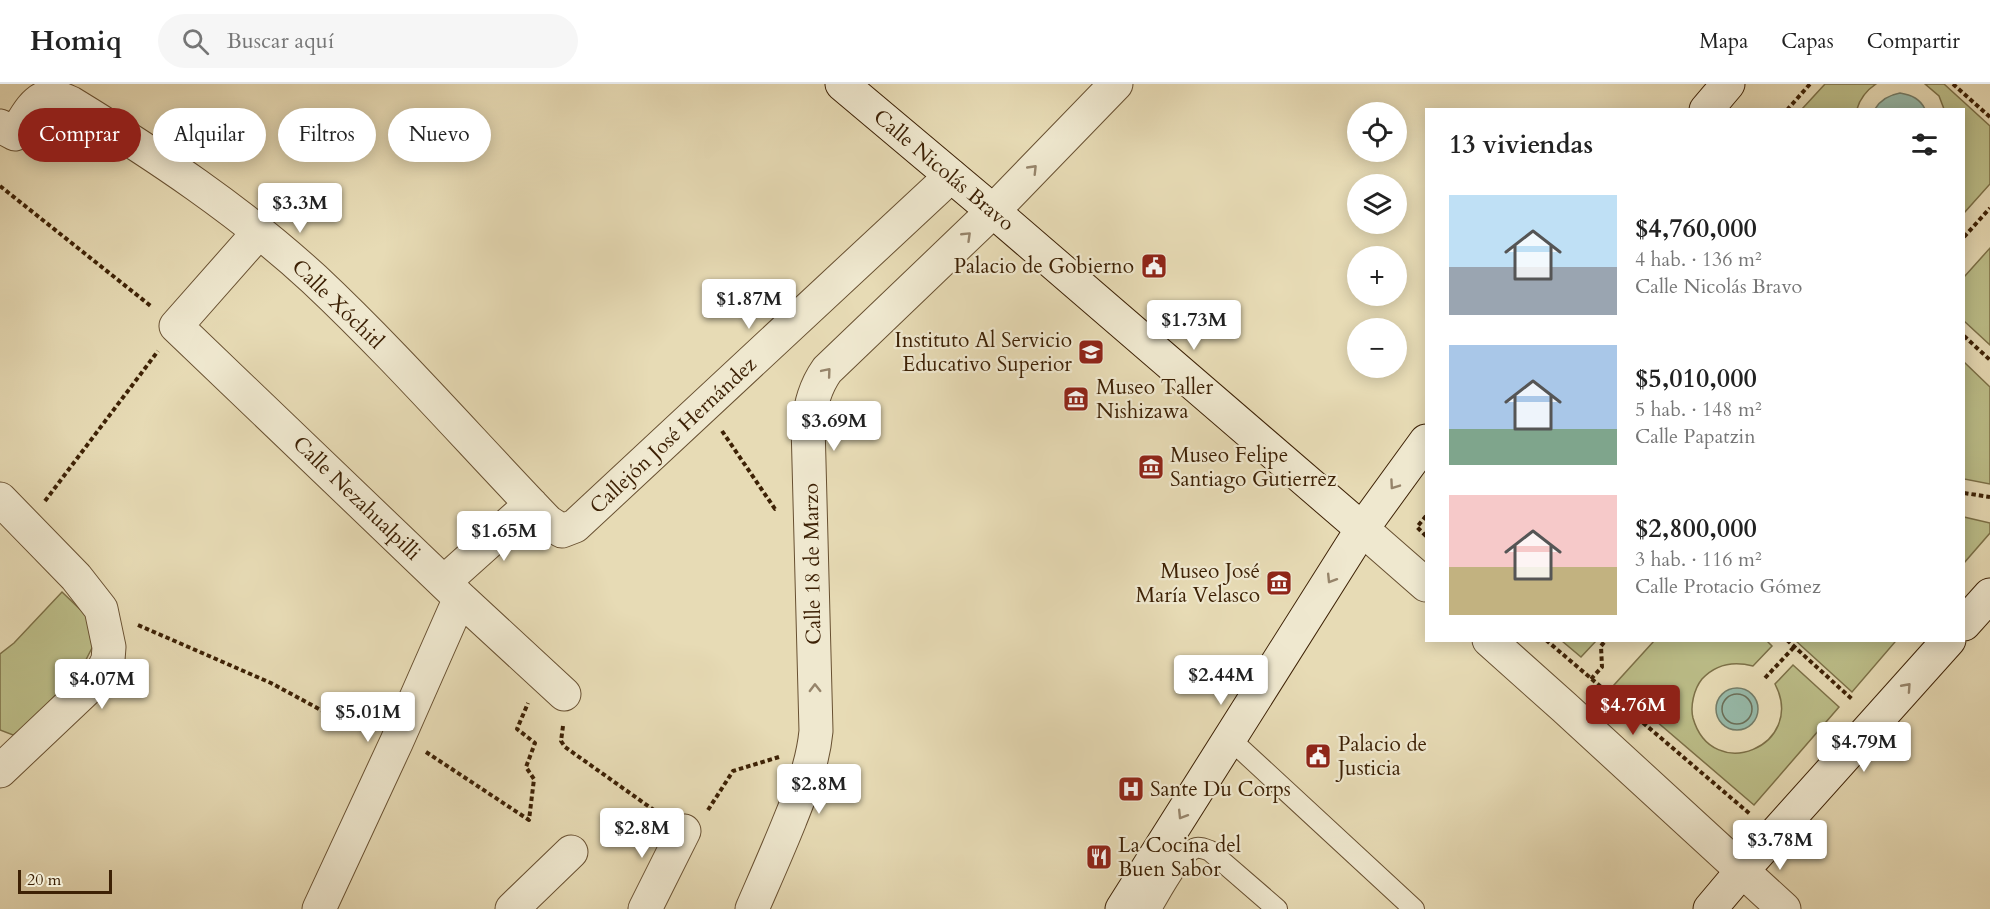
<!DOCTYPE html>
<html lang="es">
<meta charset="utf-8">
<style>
body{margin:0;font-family:Cardo,serif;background:#f6f6f6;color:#222;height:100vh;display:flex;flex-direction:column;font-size:22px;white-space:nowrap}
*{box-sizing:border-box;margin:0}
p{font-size:20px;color:#767676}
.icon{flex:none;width:33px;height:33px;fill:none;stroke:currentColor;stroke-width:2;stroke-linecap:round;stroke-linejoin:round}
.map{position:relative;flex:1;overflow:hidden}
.panel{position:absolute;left:1425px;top:24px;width:540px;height:534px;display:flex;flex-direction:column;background:#fff;border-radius:0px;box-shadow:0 3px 15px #0003}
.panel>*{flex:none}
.banner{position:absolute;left:18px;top:24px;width:570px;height:54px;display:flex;gap:12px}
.fabs{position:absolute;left:1347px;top:18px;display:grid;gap:12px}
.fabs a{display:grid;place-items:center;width:60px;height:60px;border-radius:50%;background:#fff;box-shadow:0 3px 15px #0003;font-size:30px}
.scale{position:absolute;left:18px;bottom:15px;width:94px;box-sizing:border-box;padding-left:6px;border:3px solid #3d2105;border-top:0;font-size:16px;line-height:21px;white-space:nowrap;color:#3d2105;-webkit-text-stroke:4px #efe8cf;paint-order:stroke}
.price{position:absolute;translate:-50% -51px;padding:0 14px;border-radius:6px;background:#fff;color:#222;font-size:20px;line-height:39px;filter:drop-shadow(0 2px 3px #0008)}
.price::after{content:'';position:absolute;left:50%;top:36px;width:18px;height:14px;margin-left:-9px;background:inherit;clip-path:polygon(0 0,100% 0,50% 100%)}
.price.current{background:#8f2418;color:#fff}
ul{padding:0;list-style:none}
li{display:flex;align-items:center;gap:18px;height:150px;padding:0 24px}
li span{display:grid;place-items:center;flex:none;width:168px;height:120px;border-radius:0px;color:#555}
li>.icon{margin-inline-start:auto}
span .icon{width:72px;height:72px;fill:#fffc;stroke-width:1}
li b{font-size:26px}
h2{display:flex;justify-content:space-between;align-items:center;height:72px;padding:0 24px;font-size:26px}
.pill{padding:0 21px;border-radius:27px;background:#fff;box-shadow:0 3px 15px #0003;font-size:21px;line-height:54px}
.pill.current{background:#8f2418;color:#fff}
header{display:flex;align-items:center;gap:36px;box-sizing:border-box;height:84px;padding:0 30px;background:#fff;border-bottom:2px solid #e0e0e0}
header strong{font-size:28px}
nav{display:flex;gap:33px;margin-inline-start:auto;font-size:21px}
.search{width:420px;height:54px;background:#f6f6f6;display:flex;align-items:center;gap:15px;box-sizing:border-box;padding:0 21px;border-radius:33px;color:#767676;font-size:22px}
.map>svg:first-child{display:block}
.green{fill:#bcbe89;stroke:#7c7047;stroke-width:1.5}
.water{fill:#97bbab;stroke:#737d69;stroke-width:1.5}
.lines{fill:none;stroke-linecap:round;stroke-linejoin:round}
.shore{stroke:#6a6e58;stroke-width:1.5}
.lane-casing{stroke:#685031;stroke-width:22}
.street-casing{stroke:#685031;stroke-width:35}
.secondary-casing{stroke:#3d2105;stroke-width:35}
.path{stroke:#3d2105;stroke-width:4;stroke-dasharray:4.5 3;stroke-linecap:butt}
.lane{stroke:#efe8cf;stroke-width:20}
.street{stroke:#efe8cf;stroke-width:33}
.secondary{stroke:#efe8cf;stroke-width:33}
.oneway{stroke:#96846a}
.labels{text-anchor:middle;stroke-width:4.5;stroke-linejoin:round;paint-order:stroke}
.street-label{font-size:21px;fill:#3d2105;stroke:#efe8cf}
.poi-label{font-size:21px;fill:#3d2105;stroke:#efe8cf;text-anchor:start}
</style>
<header>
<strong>Homiq</strong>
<div class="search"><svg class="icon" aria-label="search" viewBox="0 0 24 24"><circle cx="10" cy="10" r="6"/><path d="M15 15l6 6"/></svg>Buscar aquí</div>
<nav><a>Mapa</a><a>Capas</a><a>Compartir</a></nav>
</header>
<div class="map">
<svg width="1990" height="825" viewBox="0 0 1990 825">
<rect width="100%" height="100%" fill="#e7dbb5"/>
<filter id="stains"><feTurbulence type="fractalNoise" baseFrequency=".00333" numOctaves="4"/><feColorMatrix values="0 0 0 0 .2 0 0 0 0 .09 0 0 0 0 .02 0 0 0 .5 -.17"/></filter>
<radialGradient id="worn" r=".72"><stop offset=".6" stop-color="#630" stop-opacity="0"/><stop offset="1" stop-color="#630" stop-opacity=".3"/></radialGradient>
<path class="green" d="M1825,0H1876C1867,6 1860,15 1857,25H1802Z
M1925,0H1944L1990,42V100L1964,129V26L1944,25L1939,12Z
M1990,164V261L1964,237V193Z
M1964,278L1990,303V400L1964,395Z
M1964,433L1990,439V449L1964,479Z
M62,508L87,532L93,562L75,597L40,633L13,651L0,646V570L14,559Z
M1894,556L1895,558L1852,608L1796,557Z
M1562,557H1596L1581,573Z
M1654,557L1766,556L1772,562L1753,582C1734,577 1716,580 1702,595C1694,605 1690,622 1693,634C1712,701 1807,662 1775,600L1793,581L1839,623L1754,721L1614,601Z"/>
<path class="water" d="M1900,9C1912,11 1920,15 1925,25H1875C1881,15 1889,11 1900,9Z
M1716 625a21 21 0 1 1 42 0a21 21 0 1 1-42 0Z"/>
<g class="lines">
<path class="shore" d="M1722 625a15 15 0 1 1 30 0a15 15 0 1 1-30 0Z"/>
<defs>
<path id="lane" d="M1230,655L1414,825
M1151,825C1159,812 1182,768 1196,764C1201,763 1205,765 1210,767L1277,825"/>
<path id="street" d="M0,42L15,50C23,38 32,17 47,13C55,11 64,16 71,19C156,71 240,127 314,195C396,272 470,357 548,438L562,447L575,442L951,92
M259,148L176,242L460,514L564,610
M0,415L76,493L101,525L109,563L108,576L102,588L94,598L0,687
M1362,445L1426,501
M444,498L531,420
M1489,556L1564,623L1784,825
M319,825L397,657L460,514
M512,825L571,768
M645,825L684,747
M752,825C765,795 778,766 790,736C802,706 813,679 816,647L808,340C811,320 815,303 827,286L993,127L1116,0"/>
<path id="secondary" d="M842,0L993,127L1362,445
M1706,26L1728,0
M1964,540L1990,511
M1122,825L1362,445L1426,357
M1710,825L1742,787L1949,556"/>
</defs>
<use href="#lane" class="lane-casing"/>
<use href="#street" class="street-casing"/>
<use href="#secondary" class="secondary-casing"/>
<path class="path" d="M1953,0L1990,33
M1787,26L1810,0
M0,102L152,223
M1964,153L1990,124
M1964,252L1990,276
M722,347L775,425L778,424
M1964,409L1990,413
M45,417L158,267
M1426,432L1417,443L1426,452
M138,541L271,599L332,632L368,646
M1546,556L1750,730
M1787,556L1853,616
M1765,594L1794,563
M1591,595L1602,583L1601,562L1606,556
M563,642L561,657L565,663L658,729
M426,668L529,736L534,695L526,683L535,659L517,645L528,619
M708,726L733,687L779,673"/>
<use href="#lane" class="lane"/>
<use href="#street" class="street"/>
<use href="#secondary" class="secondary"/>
</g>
<defs><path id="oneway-chevron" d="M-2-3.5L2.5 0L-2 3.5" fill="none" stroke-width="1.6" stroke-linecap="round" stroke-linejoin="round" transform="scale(1.5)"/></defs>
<g class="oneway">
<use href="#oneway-chevron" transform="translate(1033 85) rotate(-46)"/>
<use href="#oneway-chevron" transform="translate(967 152) rotate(-44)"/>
<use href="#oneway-chevron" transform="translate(827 288) rotate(-50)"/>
<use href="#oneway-chevron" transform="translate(1394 401) rotate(125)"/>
<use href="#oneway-chevron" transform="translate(1331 495) rotate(122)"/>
<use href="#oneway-chevron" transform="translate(1907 603) rotate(-48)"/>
<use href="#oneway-chevron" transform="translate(815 604) rotate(-91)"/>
<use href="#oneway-chevron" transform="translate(1182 731) rotate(122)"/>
</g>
<defs>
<symbol id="civic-square" viewBox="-11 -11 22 22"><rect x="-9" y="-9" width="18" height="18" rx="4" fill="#8f2418" stroke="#efe8cf"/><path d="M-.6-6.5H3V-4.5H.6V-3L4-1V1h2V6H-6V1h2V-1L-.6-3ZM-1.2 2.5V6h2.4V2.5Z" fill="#fff"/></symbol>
<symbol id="school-square" viewBox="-11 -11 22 22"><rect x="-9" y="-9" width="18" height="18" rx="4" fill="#8f2418" stroke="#efe8cf"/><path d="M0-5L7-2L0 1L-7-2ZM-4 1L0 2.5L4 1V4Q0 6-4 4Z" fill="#fff"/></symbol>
<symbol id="museum-square" viewBox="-11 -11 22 22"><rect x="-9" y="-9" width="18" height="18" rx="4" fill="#8f2418" stroke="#efe8cf"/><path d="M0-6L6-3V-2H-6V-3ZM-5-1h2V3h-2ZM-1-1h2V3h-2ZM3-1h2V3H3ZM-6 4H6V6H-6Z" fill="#fff"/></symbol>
<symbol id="hospital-square" viewBox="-11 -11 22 22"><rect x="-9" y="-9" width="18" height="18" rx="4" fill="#8f2418" stroke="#efe8cf"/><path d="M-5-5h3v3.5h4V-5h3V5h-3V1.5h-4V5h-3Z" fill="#fff"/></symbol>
<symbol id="restaurant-square" viewBox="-11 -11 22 22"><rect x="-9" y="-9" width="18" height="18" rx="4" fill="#8f2418" stroke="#efe8cf"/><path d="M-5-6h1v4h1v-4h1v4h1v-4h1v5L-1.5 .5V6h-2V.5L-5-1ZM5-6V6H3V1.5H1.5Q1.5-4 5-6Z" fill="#fff"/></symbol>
</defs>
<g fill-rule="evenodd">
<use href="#civic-square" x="1139" y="167" width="30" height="30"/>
<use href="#school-square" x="1076" y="253" width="30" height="30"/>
<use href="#museum-square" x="1061" y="300" width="30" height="30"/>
<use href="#museum-square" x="1136" y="368" width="30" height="30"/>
<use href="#museum-square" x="1264" y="484" width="30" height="30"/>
<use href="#civic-square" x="1303" y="657" width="30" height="30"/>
<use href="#hospital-square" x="1116" y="690" width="30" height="30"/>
<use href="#restaurant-square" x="1084" y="758" width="30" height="30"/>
</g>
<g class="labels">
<g class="street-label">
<text transform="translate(944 86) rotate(40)" y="7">Calle Nicolás Bravo</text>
<text transform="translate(338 220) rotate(44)" y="7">Calle Xóchitl</text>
<text transform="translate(673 351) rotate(-43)" y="7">Callejón José Hernández</text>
<text transform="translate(357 414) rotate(44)" y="7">Calle Nezahualpilli</text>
<text transform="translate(812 480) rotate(-91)" y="7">Calle 18 de Marzo</text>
</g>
<g class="poi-label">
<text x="1134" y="189" text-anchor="end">Palacio de Gobierno</text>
<text x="1072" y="263" text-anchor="end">Instituto Al Servicio<tspan x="1072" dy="24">Educativo Superior</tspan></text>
<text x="1096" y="310">Museo Taller<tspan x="1096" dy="24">Nishizawa</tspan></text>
<text x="1170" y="378">Museo Felipe<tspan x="1170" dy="24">Santiago Gutierrez</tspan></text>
<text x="1260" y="494" text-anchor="end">Museo José<tspan x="1260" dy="24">María Velasco</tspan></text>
<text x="1338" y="667">Palacio de<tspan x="1338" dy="24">Justicia</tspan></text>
<text x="1150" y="712">Sante Du Corps</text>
<text x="1118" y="768">La Cocina del<tspan x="1118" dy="24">Buen Sabor</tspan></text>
</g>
</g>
<rect width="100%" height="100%" filter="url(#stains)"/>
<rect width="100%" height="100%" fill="url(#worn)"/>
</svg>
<div class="fabs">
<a><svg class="icon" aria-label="locate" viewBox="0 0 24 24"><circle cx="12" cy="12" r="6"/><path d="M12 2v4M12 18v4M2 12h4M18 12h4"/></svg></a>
<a><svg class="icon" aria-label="layers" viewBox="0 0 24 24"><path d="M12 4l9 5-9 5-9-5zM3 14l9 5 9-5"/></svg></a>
<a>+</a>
<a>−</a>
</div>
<div class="scale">20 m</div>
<b class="price" style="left:300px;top:150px">$3.3M</b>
<b class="price" style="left:749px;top:246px">$1.87M</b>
<b class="price" style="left:1194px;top:267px">$1.73M</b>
<b class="price" style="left:834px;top:368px">$3.69M</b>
<b class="price" style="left:504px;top:478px">$1.65M</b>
<b class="price" style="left:1221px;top:622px">$2.44M</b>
<b class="price" style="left:102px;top:626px">$4.07M</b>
<b class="price current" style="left:1633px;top:652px">$4.76M</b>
<b class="price" style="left:368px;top:659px">$5.01M</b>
<b class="price" style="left:1864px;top:689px">$4.79M</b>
<b class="price" style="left:819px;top:731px">$2.8M</b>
<b class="price" style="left:642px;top:775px">$2.8M</b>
<b class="price" style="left:1780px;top:787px">$3.78M</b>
<div class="banner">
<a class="pill current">Comprar</a>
<a class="pill">Alquilar</a>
<a class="pill">Filtros</a>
<a class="pill">Nuevo</a>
</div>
<section class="panel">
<h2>13 viviendas<svg class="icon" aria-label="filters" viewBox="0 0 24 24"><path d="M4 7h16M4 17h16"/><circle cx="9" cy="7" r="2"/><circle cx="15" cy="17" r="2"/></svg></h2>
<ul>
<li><span style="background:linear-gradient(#bfe0f5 60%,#9aa5b1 0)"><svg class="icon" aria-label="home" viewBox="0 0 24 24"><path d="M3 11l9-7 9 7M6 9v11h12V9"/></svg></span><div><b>$4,760,000</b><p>4 hab. · 136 m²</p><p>Calle Nicolás Bravo</p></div></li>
<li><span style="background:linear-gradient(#a9c7e8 70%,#7fa58c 0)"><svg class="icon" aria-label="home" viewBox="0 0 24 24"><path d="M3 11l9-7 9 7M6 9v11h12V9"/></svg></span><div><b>$5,010,000</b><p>5 hab. · 148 m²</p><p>Calle Papatzin</p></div></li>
<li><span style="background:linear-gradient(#f6c9c9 60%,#c2b280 0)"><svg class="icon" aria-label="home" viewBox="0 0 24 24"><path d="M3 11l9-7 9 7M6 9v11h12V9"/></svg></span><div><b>$2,800,000</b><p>3 hab. · 116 m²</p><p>Calle Protacio Gómez</p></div></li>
</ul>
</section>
</div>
